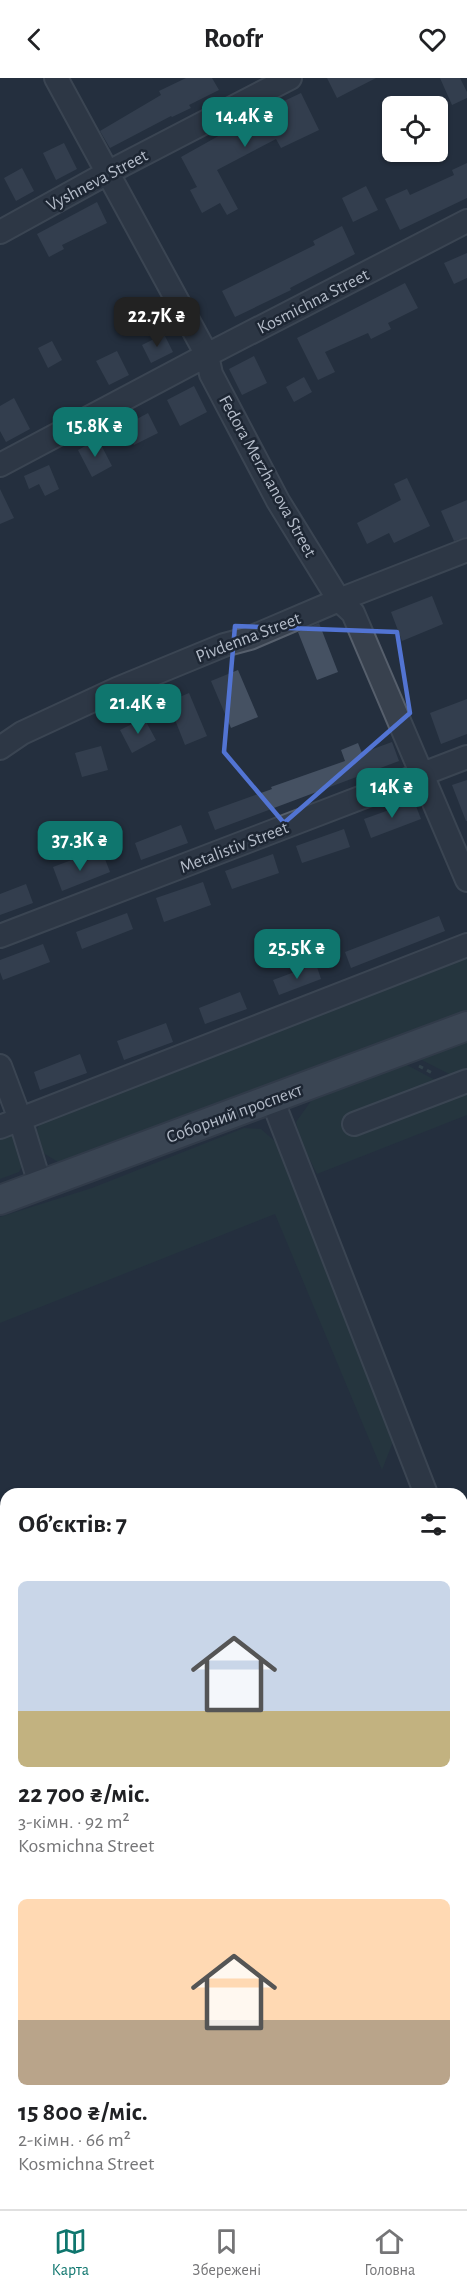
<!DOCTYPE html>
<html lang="uk">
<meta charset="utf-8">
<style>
body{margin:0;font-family:"Alegreya Sans",sans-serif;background:#f2f2f2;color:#202124;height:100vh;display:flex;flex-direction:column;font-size:22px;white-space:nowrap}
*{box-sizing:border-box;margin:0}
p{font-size:20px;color:#757577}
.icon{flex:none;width:33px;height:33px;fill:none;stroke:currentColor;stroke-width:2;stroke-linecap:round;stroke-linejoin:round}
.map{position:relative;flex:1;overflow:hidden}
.sheet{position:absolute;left:0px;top:1410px;width:468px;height:722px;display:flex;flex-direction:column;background:#fff;border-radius:18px 18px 0 0;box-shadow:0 2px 4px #0004}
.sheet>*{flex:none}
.tools{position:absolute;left:382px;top:18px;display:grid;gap:12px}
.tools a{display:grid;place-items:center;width:66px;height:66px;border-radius:9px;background:#fff;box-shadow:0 2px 4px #0004;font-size:30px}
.price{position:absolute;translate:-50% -51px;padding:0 14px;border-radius:12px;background:#0f766e;color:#fff;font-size:20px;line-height:39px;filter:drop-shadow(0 2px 3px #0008)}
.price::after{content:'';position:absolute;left:50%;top:36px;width:18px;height:14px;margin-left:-9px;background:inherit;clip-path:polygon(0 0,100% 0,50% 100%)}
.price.active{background:#222;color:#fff}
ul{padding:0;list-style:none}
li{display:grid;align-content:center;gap:12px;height:318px;padding:0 18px}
li span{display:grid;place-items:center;height:186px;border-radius:9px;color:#555}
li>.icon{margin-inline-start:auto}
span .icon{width:108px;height:108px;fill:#fffc;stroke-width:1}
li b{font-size:26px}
h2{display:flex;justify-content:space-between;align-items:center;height:72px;padding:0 18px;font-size:26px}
header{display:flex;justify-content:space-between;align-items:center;height:78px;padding:0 18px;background:#fff;font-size:27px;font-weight:700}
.tabs{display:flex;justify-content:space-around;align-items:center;height:84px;border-top:2px solid #e0e0e0;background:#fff;font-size:16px;color:#757577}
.tabs a{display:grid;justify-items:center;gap:3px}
.tabs .active{color:#0f766e}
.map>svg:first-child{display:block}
.green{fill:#263c3f}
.building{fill:#455162}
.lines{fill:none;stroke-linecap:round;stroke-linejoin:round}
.minor-casing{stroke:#565f6c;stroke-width:26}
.major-casing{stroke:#414a57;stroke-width:32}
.path{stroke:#44595c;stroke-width:3;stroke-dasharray:4.5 4.5;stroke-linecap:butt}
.minor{stroke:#38414e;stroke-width:22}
.major{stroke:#56606e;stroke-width:28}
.marked{fill:none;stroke:#5274d3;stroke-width:4.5;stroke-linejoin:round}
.labels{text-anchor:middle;stroke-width:5;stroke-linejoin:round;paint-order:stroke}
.street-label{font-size:18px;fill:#b4bcc9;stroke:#1d2633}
</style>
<header><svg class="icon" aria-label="back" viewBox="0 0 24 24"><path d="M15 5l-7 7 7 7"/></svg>Roofr<svg class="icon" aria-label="heart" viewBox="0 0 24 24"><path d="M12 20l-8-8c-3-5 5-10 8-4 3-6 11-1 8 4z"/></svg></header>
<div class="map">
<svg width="467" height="2131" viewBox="0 0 467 2131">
<rect width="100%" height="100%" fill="#242f3e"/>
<path class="green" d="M467,873V935L251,1017L58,1084L45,1076L36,1068V1053L43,1041Z
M467,964V993L453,998L420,981Z
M405,986L437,1003L344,1040V1046L467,1011V1037L317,1096L300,1062L296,1044L311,1023Z
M15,1047L26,1081L19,1094L0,1101V1053Z
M244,1050L261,1051L277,1065L396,1356L382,1392L275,1136L0,1245V1139L92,1110Z
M462,1834L467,1845V2131H104L90,2126H462Z
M6,1835V2117L0,2118V1837Z"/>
<path class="building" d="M186,0H212L219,12L189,27L191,30L172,39L171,38L110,70L100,53L161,17L159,13Z
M327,0H376L337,20Z
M440,0H460L467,14V20L452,27Z
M301,15L319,52L281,70L276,61L217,92L238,131L227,137L220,125L202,135L190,112L197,109L181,79L263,33Z
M64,65L77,91L56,102L43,75Z
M467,85V120L400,152L385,121L407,111L410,117L454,97L452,92Z
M22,90L34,113L16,123L4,100Z
M366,108L378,132L353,144L342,120Z
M97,124L107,145L62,167L64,171L49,179L37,156Z
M342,148L355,176L290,210L291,212L235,239L222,213L315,167L313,163Z
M467,175V200L454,206L444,185Z
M405,205L418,230L388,245L391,251L371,261L368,255L325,274L335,294L318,302L297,260Z
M164,256L173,274L151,285L142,267Z
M52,263L62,282L48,290L38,270Z
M117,273L129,297L109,307L96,283Z
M254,278L267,305L242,317L229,291Z
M304,299L312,314L294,324L286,309Z
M194,308L207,334L180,348L167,322Z
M14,320L30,351L6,364L0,353V328Z
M148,335L158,355L134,367L124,348Z
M98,361L112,388L92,399L78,372Z
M49,387L59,411L45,418L39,406L29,411L24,398Z
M407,400L430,448L394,465L389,455L367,466L357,445L401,422L394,406Z
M0,411L14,440L0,446Z
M467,422V459L454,463L441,433Z
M432,518L443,546L402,563L391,534Z
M319,545L338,594L317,602L298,554Z
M238,592L258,639L231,650L211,603Z
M189,615L207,658L185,667L168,624Z
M467,621V656L441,666L430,635Z
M144,640L156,662L132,675L120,652Z
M392,664L399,683L215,752L208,734L272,711L271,709L345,683L341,672L358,665L362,675Z
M101,668L108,692L82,699L75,675Z
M467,702V743H466L452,707Z
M414,723L421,741L371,760L364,741Z
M181,747L188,765L141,782L135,765Z
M344,751L350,769L302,785L296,768Z
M103,776L110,794L62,813L53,789L77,780L79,786Z
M273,776L279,795L232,811L225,793Z
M203,804L211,827L164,844L156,820Z
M26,806L33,825L0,837V816Z
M127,835L133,851L82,871L76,854Z
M439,838L445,853L351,890L345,874Z
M43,866L50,884L3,902L0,894V882Z
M316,886L321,901L279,917L273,902Z
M240,914L247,931L205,946L199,930Z
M166,945L173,964L124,982L117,963Z
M80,976L87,995L40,1012L34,994Z"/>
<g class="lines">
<defs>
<path id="minor" d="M56,0L207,277L211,296L278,423L339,522L353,535L467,802
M0,154L109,94L290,0
M0,387L207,277L467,143
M0,670L22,655L117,611L224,567L250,560L339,522L467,472
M0,858L467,679
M0,988L20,1041L40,1106
M272,1021L426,1416
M354,1046L467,1003
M0,1049L467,867
M462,1508L467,1521"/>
<path id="major" d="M0,1122L467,948"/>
</defs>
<use href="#minor" class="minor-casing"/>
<use href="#major" class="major-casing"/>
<path class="path" d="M419,988L434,996"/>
<use href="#minor" class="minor"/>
<use href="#major" class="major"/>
</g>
<path d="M0 0H467V2131H0ZM235,548L397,554L410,635L284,745L224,674Z" fill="#242f3e" fill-opacity=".55" fill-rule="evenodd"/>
<path class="marked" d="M235,548L397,554L410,635L284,745L224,674Z"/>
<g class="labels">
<g class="street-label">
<text transform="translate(97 102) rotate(-28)" y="6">Vyshneva Street</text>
<text transform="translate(313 223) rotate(-27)" y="6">Kosmichna Street</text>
<text transform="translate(268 398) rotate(61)" y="6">Fedora Merzhanova Street</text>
<text transform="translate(248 559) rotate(-21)" y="6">Pivdenna Street</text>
<text transform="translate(234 769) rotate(-21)" y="6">Metalistiv Street</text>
<text transform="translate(234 1035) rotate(-20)" y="6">Соборний проспект</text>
</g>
</g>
</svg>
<div class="tools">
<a><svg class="icon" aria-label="locate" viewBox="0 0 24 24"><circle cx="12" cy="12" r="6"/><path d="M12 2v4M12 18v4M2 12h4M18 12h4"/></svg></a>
</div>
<b class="price" style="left:245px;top:70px">14.4K ₴</b>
<b class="price active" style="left:157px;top:270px">22.7K ₴</b>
<b class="price" style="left:95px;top:380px">15.8K ₴</b>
<b class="price" style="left:138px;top:657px">21.4K ₴</b>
<b class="price" style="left:392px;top:741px">14K ₴</b>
<b class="price" style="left:80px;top:794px">37.3K ₴</b>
<b class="price" style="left:297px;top:902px">25.5K ₴</b>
<section class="sheet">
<h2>Об’єктів: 7<svg class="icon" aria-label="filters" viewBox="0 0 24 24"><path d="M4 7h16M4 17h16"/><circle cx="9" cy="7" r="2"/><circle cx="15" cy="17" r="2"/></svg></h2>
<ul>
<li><span style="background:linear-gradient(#c9d6e8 70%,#c2b280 0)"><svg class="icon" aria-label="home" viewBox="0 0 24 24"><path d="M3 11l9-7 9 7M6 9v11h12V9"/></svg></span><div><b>22 700 ₴/міс.</b><p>3-кімн. · 92 m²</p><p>Kosmichna Street</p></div></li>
<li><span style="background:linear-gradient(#ffd9b3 65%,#b9a48a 0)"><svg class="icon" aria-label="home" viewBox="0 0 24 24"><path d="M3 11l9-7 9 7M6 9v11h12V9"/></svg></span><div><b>15 800 ₴/міс.</b><p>2-кімн. · 66 m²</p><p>Kosmichna Street</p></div></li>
</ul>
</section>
</div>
<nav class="tabs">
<a class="active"><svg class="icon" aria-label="map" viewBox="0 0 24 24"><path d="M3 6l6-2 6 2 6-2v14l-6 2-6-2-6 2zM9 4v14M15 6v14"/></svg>Карта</a>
<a><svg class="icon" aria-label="saved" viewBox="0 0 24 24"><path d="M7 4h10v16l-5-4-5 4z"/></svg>Збережені</a>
<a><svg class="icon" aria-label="home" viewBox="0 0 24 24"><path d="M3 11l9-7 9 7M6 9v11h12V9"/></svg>Головна</a>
</nav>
